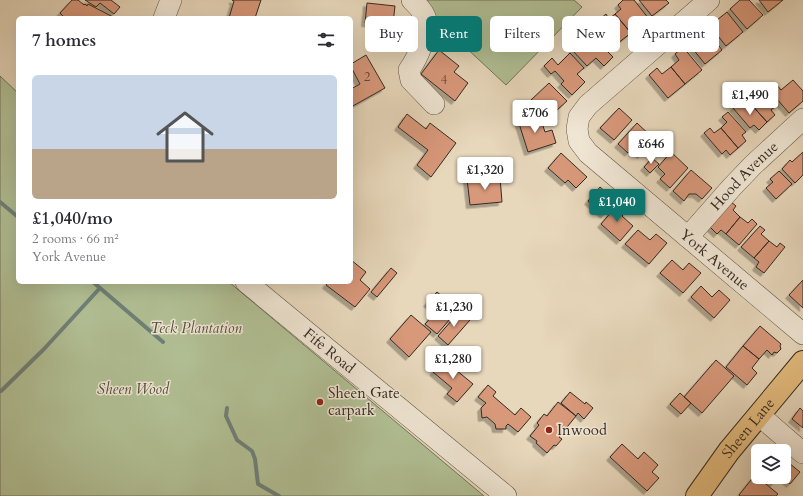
<!DOCTYPE html>
<meta charset="utf-8">
<style>
body{margin:0;font-family:Cardo,serif;background:#f7f7f7;color:#2b2b33;height:100vh;display:flex;flex-direction:column;font-size:15px;white-space:nowrap}
*{box-sizing:border-box;margin:0}
p{font-size:13px;color:#7c7c81}
.icon{flex:none;width:22px;height:22px;fill:none;stroke:currentColor;stroke-width:2;stroke-linecap:round;stroke-linejoin:round}
.map{position:relative;flex:1;overflow:hidden}
.panel{position:absolute;left:16px;top:16px;width:337px;height:268px;display:flex;flex-direction:column;background:#fff;border-radius:6px;box-shadow:0 4px 16px #0002}
.panel>*{flex:none}
.top-card{position:absolute;left:365px;top:16px;width:378px;height:36px;display:flex;gap:8px}
.buttons{position:absolute;left:751px;top:444px;display:grid;gap:8px}
.buttons a{display:grid;place-items:center;width:40px;height:40px;border-radius:6px;background:#fff;box-shadow:0 4px 16px #0002;font-size:20px}
.price{position:absolute;translate:-50% -34px;padding:0 9px;border-radius:4px;background:#fff;color:#222;font-size:13px;line-height:26px;filter:drop-shadow(0 1px 2px #0008)}
.price::after{content:'';position:absolute;left:50%;top:24px;width:12px;height:9px;margin-left:-6px;background:inherit;clip-path:polygon(0 0,100% 0,50% 100%)}
.price.on{background:#0f766e;color:#fff}
ul{padding:0;list-style:none}
li{display:grid;align-content:center;gap:8px;height:212px;padding:0 16px}
li+li{border-top:1px solid #e1e1e2}
li span{display:grid;place-items:center;height:124px;border-radius:6px;color:#555}
li>.icon{margin-inline-start:auto}
span .icon{width:72px;height:72px;fill:#fffc;stroke-width:1}
li b{font-size:17px}
h2{display:flex;justify-content:space-between;align-items:center;height:48px;padding:0 16px;font-size:17px}
.chip{padding:0 14px;border-radius:6px;background:#fff;box-shadow:0 4px 16px #0002;font-size:14px;line-height:36px}
.chip.on{background:#0f766e;color:#fff}
.map>svg:first-child{display:block}
.green{fill:#b1bf94;stroke:#72755b}
.lines{fill:none;stroke-linecap:round;stroke-linejoin:round}
.stream{stroke:#6f8078;stroke-width:4}
.building{fill:#d8987a;stroke:#342b22;filter:url(#shadow)}
.minor-casing{stroke:#615648;stroke-width:22}
.major-casing{stroke:#342b22;stroke-width:24}
.minor{stroke:#efe5d3;stroke-width:21}
.major{stroke:#e4bc7e;stroke-width:22}
.poi-dot{fill:#8f2418;stroke:#efe5d3;stroke-width:1.5}
.labels{text-anchor:middle;stroke-width:3;stroke-linejoin:round;paint-order:stroke}
.number-label{font-size:13px;fill:#5d4638}
.street-label{font-size:15px;fill:#342b22;stroke:#efe5d3}
.park-label{font-size:15px;font-style:italic;fill:#53503e;stroke:#efe5d3}
.poi-label{font-size:15px;fill:#342b22;stroke:#efe5d3;text-anchor:start}
</style>
<div class="map">
<svg width="803" height="496" viewBox="0 0 803 496">
<defs>
<filter id="shadow"><feDropShadow dx="-3.5" dy="3.5" stdDeviation="0" flood-color="#0004"/></filter>
</defs>
<rect width="100%" height="100%" fill="#e7d7bb"/>
<filter id="stains"><feTurbulence type="fractalNoise" baseFrequency=".005" numOctaves="4"/><feColorMatrix values="0 0 0 0 .2 0 0 0 0 .09 0 0 0 0 .02 0 0 0 .5 -.17"/></filter>
<radialGradient id="worn" r=".72"><stop offset=".6" stop-color="#630" stop-opacity="0"/><stop offset="1" stop-color="#630" stop-opacity=".3"/></radialGradient>
<path class="green" d="M417,0H574L582,7L506,85L433,17Z
M0,76L18,93V282H229L484,496H0Z"/>
<g class="lines">
<path class="stream" d="M0,202L18,217
M93,282L163,342
M1,391L44,349L100,288
M227,408L226,416L237,440L252,451L255,459L258,484L279,496"/>
</g>
<path class="building" d="M72,0H78L84,5L85,4L87,6L88,4L115,18H65L60,13Z
M85,0H111L120,7L114,14L100,3L96,7Z
M232,0H261L255,18H229L234,1Z
M623,0H634L649,19L631,33L615,14L621,9L618,5Z
M639,0H666L669,3L652,16Z
M740,0H749L763,15L747,29L730,9Z
M759,0H783L768,12Z
M367,3L395,6L391,41L376,39L378,24L365,23Z
M727,12L743,32L726,46L718,36L716,38L707,28Z
M606,14L609,19L615,14L631,33L613,47L594,24Z
M707,28L716,38L714,39L722,50L705,64L688,43Z
M590,34L613,57L604,66L596,58L587,66L572,50Z
M683,47L702,70L685,84L671,67L679,60L675,54Z
M439,50L459,66L454,72L468,83L455,101L421,74Z
M570,53L584,68L577,74L585,82L572,95L561,84L564,81L555,71L551,74L544,66L552,58L558,65Z
M366,55L385,88L351,107V89L360,84L351,67V64Z
M671,67L685,84L668,98L649,75L657,68L662,74Z
M793,80L803,91V101L789,113L770,91L777,85L781,90Z
M549,83L567,101L557,110L551,104L542,113L530,101Z
M757,87L775,107L771,110L775,115L767,122L749,102L755,97L751,92Z
M749,102L767,122L759,130L754,125L750,128L733,108L739,103L743,108Z
M619,108L632,120L614,140L600,128Z
M728,112L746,132L742,135L746,141L738,148L721,128L727,122L722,117Z
M531,113L535,126L542,123L545,132L552,130L556,143L528,152L517,117Z
M407,114L426,129L430,123L456,143L431,177L417,165L428,150L398,127Z
M637,123L655,140L641,155L633,148L628,153L618,144Z
M710,128L714,133L721,128L738,148L730,155L726,150L722,154L704,133Z
M671,152L688,168L670,188L660,179L665,174L658,167Z
M803,152V175L795,183L782,169L790,160L792,162Z
M561,153L587,177L576,188L568,180L565,183L548,168Z
M652,158L659,164L650,173L644,167Z
M691,170L712,188L702,199L696,194H689L684,201L673,191Z
M779,171L792,184L776,199L766,188L773,182L770,179Z
M500,177L502,202L470,205L467,179Z
M600,187L607,193L604,196L613,205L604,215L588,201Z
M731,202L736,206L733,210L740,217L726,234L721,230L717,234L710,227Z
M619,203L627,210L622,216L633,226L620,241L601,224Z
M740,217L748,223L752,219L757,224L739,245L726,234Z
M760,226L765,230L761,234L769,241L754,258L741,247Z
M638,230L650,240L656,234L667,243L649,264L625,244Z
M769,241L777,247L780,243L785,247L764,273L756,267L759,262L754,258Z
M351,260L366,272L360,280L370,289L355,307L326,285L328,282H351Z
M672,260L683,270L689,263L701,273L683,293L660,273Z
M391,268L397,273L377,297L371,292Z
M803,280V308L789,295Z
M701,286L712,297L719,290L730,300L714,318L691,297Z
M437,292L458,310L437,334L425,324L437,311L427,303Z
M460,311L470,320L448,345L438,336Z
M411,315L431,332L409,357L390,339Z
M760,326L781,344L780,346L781,349L777,353L774,352L772,355L767,350L759,359L743,346Z
M743,346L759,359L752,368L757,373L747,385L726,367Z
M444,360L473,384L457,402L447,394L452,388L433,372Z
M716,360L734,376L702,413L684,397Z
M488,385L496,392L493,396L515,415L521,408L531,417L518,432L508,424L506,426V429H496L495,424L487,417L482,418L481,408L486,403L478,397Z
M570,392L585,404L586,402L593,408L584,419L578,413L576,416L561,403Z
M680,393L691,403L681,414L670,404Z
M558,402L576,416L559,437L562,439L556,446L554,445L547,453L536,443L537,441L530,436L539,425L537,423L544,414L547,416Z
M800,408L803,411V428L792,419Z
M622,444L638,459L644,452L658,465L652,472L659,478L647,491L610,457Z
M784,459L800,472L790,484L782,477H784Z
M755,475L778,494L776,496H740L739,495Z
M764,477H779L773,484Z"/>
<g class="lines">
<defs>
<g id="minor">
<path d="M412,0C417,5 425,13 426,20C428,35 417,59 409,70L411,80L434,104"/>
<path id="s1" d="M709,0L588,105L579,117L577,129L579,141L588,153L803,334"/>
<path d="M164,18L171,0"/>
<path id="s2" d="M688,237L732,187L753,165L803,119"/>
<path id="s3" d="M246,282L506,496"/>
<path d="M759,415L803,453"/>
</g>
<g id="major">
<path id="s4" d="M697,496L729,451L803,362"/>
</g>
</defs>
<use href="#minor" class="minor-casing"/>
<use href="#major" class="major-casing"/>
<use href="#minor" class="minor"/>
<use href="#major" class="major"/>
</g>
<g class="poi-dot">
<circle cx="320" cy="402" r="4"/>
<circle cx="549" cy="430" r="4"/>
</g>
<g class="labels">
<g class="number-label">
<text x="367" y="81">2</text>
<text x="444" y="84">4</text>
</g>
<g class="street-label">
<text dy="5" stroke="none"><textPath href="#s2" startOffset="83">Hood Avenue</textPath></text>
<text dy="5" stroke="none"><textPath href="#s1" startOffset="380">York Avenue</textPath></text>
<text dy="5" stroke="none"><textPath href="#s3" startOffset="108">Fife Road</textPath></text>
<text dy="5" stroke="none"><textPath href="#s4" startOffset="85">Sheen Lane</textPath></text>
</g>
<g class="park-label">
<text x="196" y="333">Teck Plantation</text>
<text x="133" y="394">Sheen Wood</text>
</g>
<g class="poi-label">
<text x="328" y="398">Sheen Gate<tspan x="328" dy="17">carpark</tspan></text>
<text x="557" y="435">Inwood</text>
</g>
</g>
<rect width="100%" height="100%" filter="url(#stains)"/>
<rect width="100%" height="100%" fill="url(#worn)"/>
</svg>
<div class="buttons">
<a><svg class="icon" aria-label="layers" viewBox="0 0 24 24"><path d="M12 4l9 5-9 5-9-5zM3 14l9 5 9-5"/></svg></a>
</div>
<b class="price" style="left:750px;top:116px">£1,490</b>
<b class="price" style="left:535px;top:134px">£706</b>
<b class="price" style="left:651px;top:165px">£646</b>
<b class="price" style="left:485px;top:191px">£1,320</b>
<b class="price on" style="left:617px;top:223px">£1,040</b>
<b class="price" style="left:454px;top:328px">£1,230</b>
<b class="price" style="left:453px;top:380px">£1,280</b>
<div class="top-card">
<a class="chip">Buy</a>
<a class="chip on">Rent</a>
<a class="chip">Filters</a>
<a class="chip">New</a>
<a class="chip">Apartment</a>
</div>
<section class="panel">
<h2>7 homes<svg class="icon" aria-label="filters" viewBox="0 0 24 24"><path d="M4 7h16M4 17h16"/><circle cx="9" cy="7" r="2"/><circle cx="15" cy="17" r="2"/></svg></h2>
<ul>
<li><span style="background:linear-gradient(#c9d6e8 60%,#b9a48a 0)"><svg class="icon" aria-label="home" viewBox="0 0 24 24"><path d="M3 11l9-7 9 7M6 9v11h12V9"/></svg></span><div><b>£1,040/mo</b><p>2 rooms · 66 m²</p><p>York Avenue</p></div></li>
</ul>
</section>
</div>
